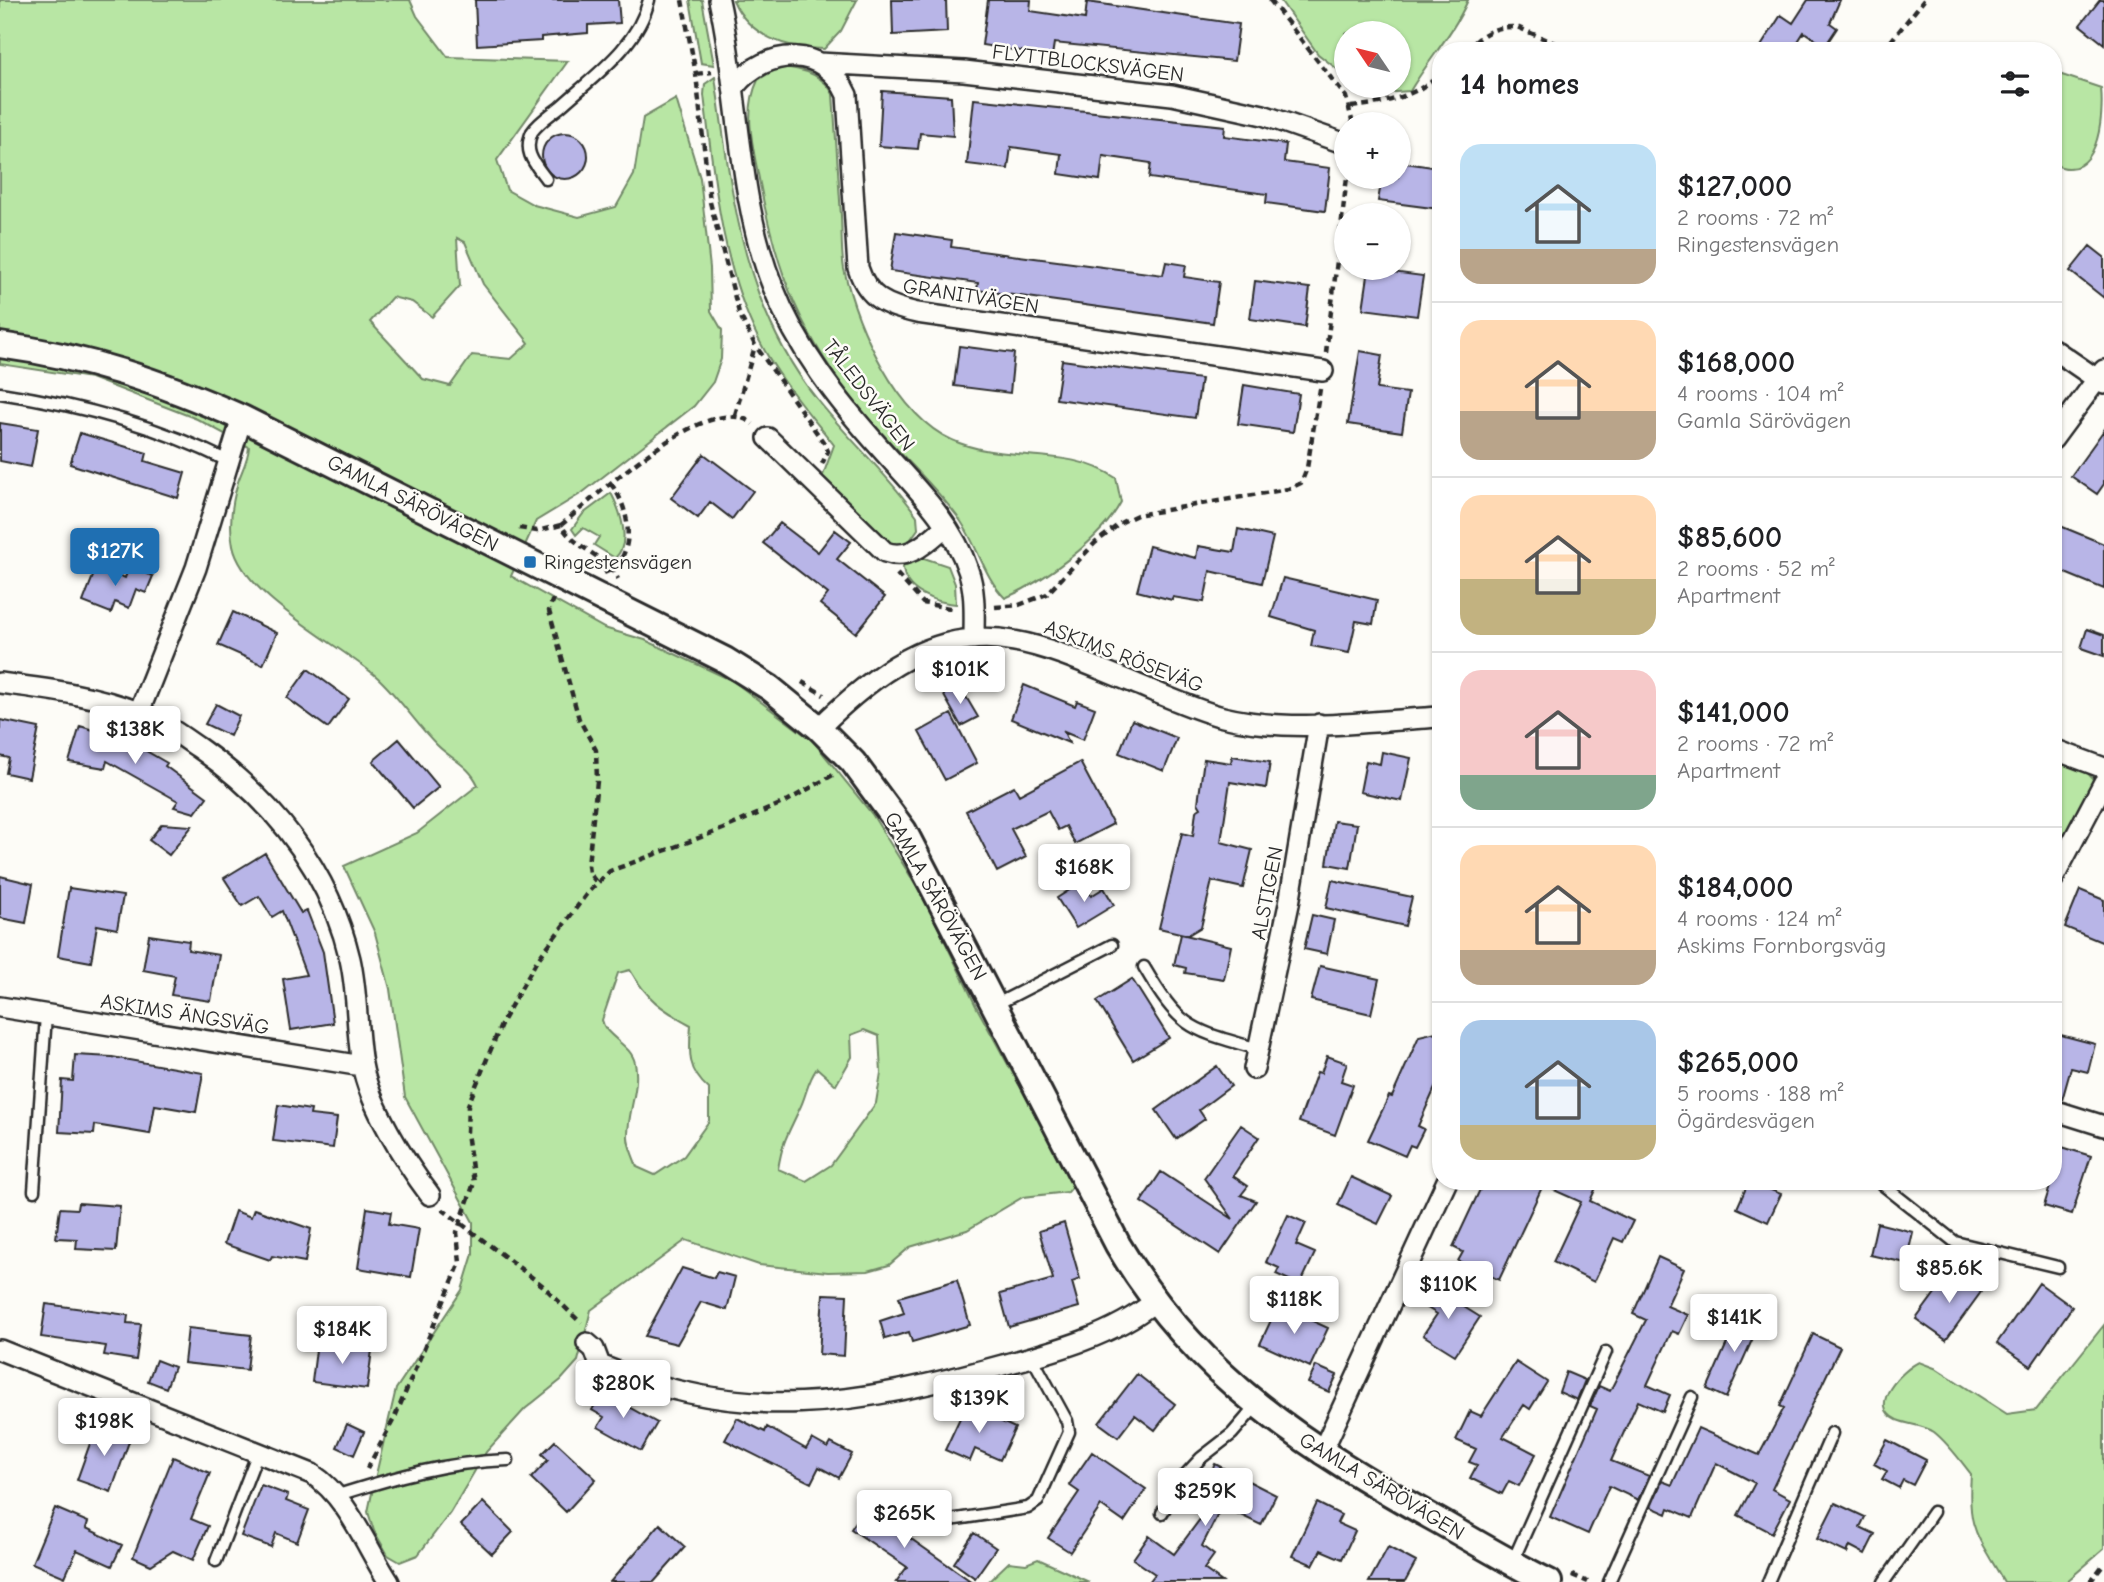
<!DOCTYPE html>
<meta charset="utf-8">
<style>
body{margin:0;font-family:"Comic Neue",sans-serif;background:#f6f6f6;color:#202124;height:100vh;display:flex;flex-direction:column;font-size:26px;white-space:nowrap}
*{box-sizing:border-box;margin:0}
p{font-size:23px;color:#757577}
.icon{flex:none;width:38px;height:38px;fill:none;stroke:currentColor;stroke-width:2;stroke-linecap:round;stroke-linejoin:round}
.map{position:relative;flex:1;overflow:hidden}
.panel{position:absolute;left:1432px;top:42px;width:630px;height:1148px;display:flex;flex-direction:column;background:#fff;border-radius:28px;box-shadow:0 2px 5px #0004}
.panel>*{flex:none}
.needle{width:46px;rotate:305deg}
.tools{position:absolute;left:1334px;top:21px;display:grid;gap:14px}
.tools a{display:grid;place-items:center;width:77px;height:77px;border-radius:50%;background:#fff;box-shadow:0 2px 5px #0004;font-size:35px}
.price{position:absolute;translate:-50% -60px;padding:0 16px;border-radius:7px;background:#fff;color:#222;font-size:23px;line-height:46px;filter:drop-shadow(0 2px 4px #0008)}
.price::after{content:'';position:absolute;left:50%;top:42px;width:21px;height:16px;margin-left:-10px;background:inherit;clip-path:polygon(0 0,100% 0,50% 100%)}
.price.current{background:#1f6fb2;color:#fff}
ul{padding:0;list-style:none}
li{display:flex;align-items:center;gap:21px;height:175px;padding:0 28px}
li+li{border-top:2px solid #e0e0e0}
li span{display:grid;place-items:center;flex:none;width:196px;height:140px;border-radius:21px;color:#555}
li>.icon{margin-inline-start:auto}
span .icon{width:84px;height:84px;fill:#fffc;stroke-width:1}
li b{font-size:30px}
h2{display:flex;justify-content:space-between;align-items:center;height:84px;padding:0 28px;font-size:30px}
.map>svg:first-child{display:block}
.green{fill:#b8e6a4;stroke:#728868;stroke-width:2;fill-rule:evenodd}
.building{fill:#b8b5e7;stroke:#2b2b2b;stroke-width:2}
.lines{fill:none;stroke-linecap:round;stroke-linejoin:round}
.service-casing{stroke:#2b2b2b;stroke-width:15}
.minor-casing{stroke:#2b2b2b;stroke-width:24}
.tertiary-casing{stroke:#2b2b2b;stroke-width:30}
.path{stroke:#2b2b2b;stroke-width:4.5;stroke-dasharray:7 5;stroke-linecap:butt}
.service{stroke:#fdfcf7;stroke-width:10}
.minor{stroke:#fdfcf7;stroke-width:19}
.tertiary{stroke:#fdfcf7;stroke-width:24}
.poi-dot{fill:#1f6fb2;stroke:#fdfcf7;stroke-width:2.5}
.labels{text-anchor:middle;stroke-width:5;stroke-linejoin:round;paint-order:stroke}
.street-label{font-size:21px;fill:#2b2b2b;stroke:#fdfcf7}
.poi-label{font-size:21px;fill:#2b2b2b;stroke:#fdfcf7;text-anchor:start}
</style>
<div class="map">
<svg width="2104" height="1582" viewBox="0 0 2104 1582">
<rect width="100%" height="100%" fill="#fdfcf7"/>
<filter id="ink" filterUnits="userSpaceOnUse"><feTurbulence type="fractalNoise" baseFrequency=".0143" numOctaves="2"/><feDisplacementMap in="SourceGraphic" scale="14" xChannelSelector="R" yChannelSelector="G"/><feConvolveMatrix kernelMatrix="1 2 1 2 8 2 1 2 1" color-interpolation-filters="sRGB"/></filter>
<g filter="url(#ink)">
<path class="green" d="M0,0H410L417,16L448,57L568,61L497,160L507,190L534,205L579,217L616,207L634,175L643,118L676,99L700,178L710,268L711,311L722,330L721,359L713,382L694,406L582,493L536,521L511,576L604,628L645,640L733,681L813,741L872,814L924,898L976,1006L1074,1185L1068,1192L1023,1197L967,1230L910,1247L889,1265L868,1271L828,1272L759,1265L686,1240L591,1310L578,1361L561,1380L525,1409L486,1452L450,1513L418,1555L400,1562L388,1555L374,1531L368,1512L375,1479L396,1389L462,1290L473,1254V1222L405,1097L390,989L375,933L344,866L417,833L478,785C469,765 452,760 437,745C416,724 399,697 377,677C339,644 243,596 233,546C229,526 232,502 238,482C242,470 248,460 249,447L197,419L91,378L0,364ZM457,238L465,242L483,284L529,343L511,359L472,355L450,386L423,379L370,322L392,297L412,302L432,317L460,286ZM630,970C647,999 661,1009 691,1025C689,1053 687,1070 709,1089V1121L684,1156L655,1175L637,1167C634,1157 627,1145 628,1135C628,1111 640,1088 635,1063C631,1044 605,1037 602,1020L618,973ZM864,1030L879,1036L881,1073L876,1103L831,1165L806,1181L778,1169C783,1140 787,1136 799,1110C807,1095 806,1084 817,1068L836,1085L852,1057L851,1035Z
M690,0H702L714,65L701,63Z
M733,0H857L841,31L824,49C787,49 749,37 733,0Z
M1280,0H1468C1453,34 1429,59 1410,91L1382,93L1362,86H1398V33H1346V76L1318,54Z
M779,67C800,68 823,74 833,94C836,135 838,175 841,216C842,233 841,252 844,269C857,326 896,415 952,440C1004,464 1068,445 1116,478L1121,502C1102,539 1043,582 1005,598C984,578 976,540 957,516C929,479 894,449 864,413C801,337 777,275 759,179C753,147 743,111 758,80Z
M2053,72L2101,88C2104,119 2098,185 2053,164Z
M715,77C731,185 740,294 807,386C840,432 885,470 917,516L918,529L908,543L898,546L884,541L822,478L834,445C808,412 778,378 759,340C721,265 714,177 704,95L705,84Z
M611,493C620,510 632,543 615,558L594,545L599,537L583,528L576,535L572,529L583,514Z
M921,557L948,566L955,584L956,604C935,602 904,592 903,567Z
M2053,761L2084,769L2093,779L2091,793L2061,844L2053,823Z
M2104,1325V1549L2066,1582H2004C1977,1534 1967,1531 1971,1474C1960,1460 1948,1443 1934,1432C1924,1425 1909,1425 1897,1420C1866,1406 1902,1370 1919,1362L1937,1369L2007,1414L2036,1410Z
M1038,1559L1089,1582H988L1009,1562L1026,1564Z"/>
<path class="building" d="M475,0H618L620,23L588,25V33L541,37V41L477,45Z
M892,0H946L947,32L893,35Z
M988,0H1031L1030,11L1085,19L1087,2L1239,24L1234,61L1054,43L1052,56L982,45Z
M1808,0H1840L1830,23L1837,28L1825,46L1804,32L1792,51H1758L1781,15L1793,23Z
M2100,0H2104V44L2080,25Z
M882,91L951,96L953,136L920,133L918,149L879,146Z
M974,99L1225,126L1224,136L1286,144L1284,162L1330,168L1325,211L1266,203L1267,194L1149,178L1151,163L1103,156L1100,180L1059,174L1061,154L1011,147L1008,169L967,164Z
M542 156a23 23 0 1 1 46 0a23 23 0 1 1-46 0Z
M1398,162L1440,168V209L1378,201L1382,177H1398Z
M896,232L952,240L951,247L1163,275L1166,262L1186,265L1184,277L1219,282L1213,323L977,290L978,283L890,271Z
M2090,246L2104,257V298L2070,271Z
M1369,269L1423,276L1417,316L1363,309Z
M1255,281L1310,288L1305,327L1250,319Z
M959,346L1014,353L1010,393L954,386Z
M1360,351L1382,355L1377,389L1408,393L1402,432L1348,424Z
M1062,360L1201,379L1195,418L1056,399Z
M1244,385L1299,394L1293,432L1238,424Z
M0,423L38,429L31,467L0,461Z
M2104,430V484L2097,494L2071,476Z
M80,433L147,453L145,461L185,473L178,498L70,464Z
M704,454L753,491L732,519L710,502L698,518L671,498Z
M780,523L818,552L835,530L851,542L837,559L885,597L856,633L820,604L828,594L763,543Z
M2053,523L2104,544V589L2053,568Z
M1238,529L1273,537L1262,583L1210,571L1204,602L1173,597L1172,600L1137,591L1149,546L1196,558L1198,546L1234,552Z
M97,566L125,578L129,567L153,576L146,593L136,589L129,608L115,602L111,613L83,602Z
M1283,578L1377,600L1373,624L1356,621L1349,653L1311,646L1314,630L1271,617Z
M233,612L277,633L263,665L218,645Z
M2087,629L2104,635V656L2081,648Z
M308,669L349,699L328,728L287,698Z
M959,685L978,717L961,726L943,694Z
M1024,685L1075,706L1077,701L1095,708L1083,740L1064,732L1069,743L1011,719Z
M216,704L239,716L230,736L205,724Z
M951,714L977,763L945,780L919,732Z
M0,720L39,728L29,778L6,773L9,758L0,756Z
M1132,720L1177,738L1164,771L1119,753Z
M80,726L127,740L167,763L165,766L207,797L195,813L174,807L178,801L107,761L105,768L69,762Z
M399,739L439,787L413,808L373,761Z
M1382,752L1411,758L1402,801L1360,792L1366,761L1380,764Z
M1232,756L1270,762L1266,788L1230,782L1221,842L1252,850L1243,888L1212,881L1201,927L1188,935L1159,928L1182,833L1193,836L1196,811L1201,808L1198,803L1204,759L1231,763Z
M1080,762L1113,824L1075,844L1066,826L1058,830L1048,811L1011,829L1026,857L997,872L966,811L1014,786L1019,795Z
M1334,821L1357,824L1350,868L1327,864Z
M162,824L192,826L169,855L149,840Z
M265,853L301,913L307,911L323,952L333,1023L291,1030L283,979L306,975L282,911L272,917L259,896L242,906L224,878Z
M0,876L33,884L26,923L0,918Z
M1332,880L1412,897L1405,926L1326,908Z
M1082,882L1091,896L1104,888L1114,905L1076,928L1057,898Z
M69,888L123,896L117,929L97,925L91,962L58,956Z
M2080,890L2104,900V943L2065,927Z
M1312,915L1334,920L1327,954L1304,949Z
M1181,934L1231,946L1224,979L1185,973L1186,968L1174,965Z
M149,935L189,941L188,950L219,955L211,1001L171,995L175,976L143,970Z
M1320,966L1379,979L1371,1014L1311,1000Z
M1132,979L1169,1038L1133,1060L1097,1001Z
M1440,1031V1077L1418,1126L1424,1129L1415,1147L1410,1145L1405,1156L1368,1140L1389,1096L1392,1097L1419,1036Z
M2053,1033L2095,1044L2088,1072L2071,1068L2062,1100L2053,1098Z
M75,1055L112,1057L203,1073L196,1112L155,1105L150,1134L95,1125L94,1134L59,1132L62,1080L73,1081Z
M1327,1056L1347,1063L1341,1081L1353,1085L1335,1135L1299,1122L1317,1072L1321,1073Z
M1217,1066L1231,1086L1199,1110L1205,1119L1176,1139L1156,1110Z
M278,1105L311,1110L310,1115L337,1118L333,1148L273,1141Z
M1241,1125L1259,1137L1233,1176L1248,1186L1241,1195L1256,1201L1220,1254L1141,1202L1161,1172L1233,1219L1204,1178Z
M2062,1147L2091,1156L2072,1214L2044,1206Z
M1351,1177L1392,1196L1378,1224L1338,1205Z
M1484,1181H1599L1590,1201L1633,1221L1623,1242L1614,1238L1594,1282L1553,1262L1581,1202L1543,1185L1499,1280L1458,1261L1463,1252L1453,1247Z
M1749,1181L1781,1194L1768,1222L1737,1208Z
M78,1203L120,1206L116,1251L76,1249L77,1239L56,1238L60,1208L77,1209Z
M367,1208L391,1212L389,1224L419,1229L411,1277L358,1268Z
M254,1209L311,1229L305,1262L272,1256L270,1260L224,1244L235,1211L251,1217Z
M1288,1215L1306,1223L1296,1245L1315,1253L1300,1285L1276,1274L1279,1268L1266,1262Z
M1064,1223L1080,1279L1072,1282L1079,1307L1009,1327L1000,1294L1053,1279L1039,1231Z
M1877,1223L1913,1232L1906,1263L1870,1255Z
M1658,1257L1684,1269L1667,1306L1688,1315L1679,1334L1672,1331L1647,1385L1670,1395L1663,1412L1638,1401L1611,1461L1649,1476L1638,1500L1609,1486L1588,1534L1550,1517L1597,1409L1590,1406L1599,1386L1610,1391L1646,1320L1633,1314Z
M682,1268L714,1278L717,1272L735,1277L727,1310L701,1302L677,1344L645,1336Z
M1952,1270L1981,1292L1946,1340L1916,1319Z
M957,1280L970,1325L912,1342L909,1332L885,1339L880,1321L904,1313L899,1297Z
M2039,1283L2072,1307L2031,1366L1997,1343Z
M1432,1287L1480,1317L1455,1355L1423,1335L1437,1314L1421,1304Z
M823,1294L847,1295L844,1356L819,1354Z
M46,1304L128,1315L127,1323L141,1324L136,1360L104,1355L106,1346L41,1337Z
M1278,1305L1328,1328L1310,1367L1260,1344Z
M1741,1311L1761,1320L1726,1398L1707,1389Z
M188,1328L251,1335L247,1370L184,1363Z
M1813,1334L1840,1347L1772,1489L1790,1499L1772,1533L1738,1515L1755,1483L1716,1463L1692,1518L1669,1508L1667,1514L1651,1507L1662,1481L1672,1485L1698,1428L1759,1455L1784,1408L1780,1406Z
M317,1342L372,1350L367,1389L312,1382Z
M156,1360L174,1367L166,1388L148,1381Z
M1516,1362L1547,1382L1530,1409L1524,1405L1503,1437L1536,1454L1519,1486L1509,1481L1502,1494L1470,1478L1477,1465L1469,1462L1476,1449L1456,1440L1470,1411L1481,1416Z
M1316,1366L1337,1375L1329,1392L1308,1383Z
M1566,1372L1585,1380L1577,1400L1559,1392Z
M1137,1374L1175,1404L1155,1430L1135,1415L1118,1437L1099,1423Z
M605,1386L622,1395L618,1401L657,1423L641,1451L598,1427L604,1417L592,1410Z
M966,1405L1015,1428L1000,1460L975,1449L970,1461L945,1450Z
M737,1418L765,1432L767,1427L806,1449L812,1439L828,1448L831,1443L852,1454L839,1478L819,1467L811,1483L725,1440Z
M97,1424L131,1436L111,1492L77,1480Z
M347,1424L364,1432L354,1455L337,1447Z
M1887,1440L1926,1460L1913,1485L1903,1480L1899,1488L1882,1479L1887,1471L1874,1464Z
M555,1441L596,1479L566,1512L531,1478L548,1460L542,1454Z
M1092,1452L1146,1489L1124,1522L1101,1506L1070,1552L1048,1538L1079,1492L1069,1485Z
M173,1457L210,1473L191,1519L208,1526L193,1560L173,1551L151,1565L133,1557Z
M1215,1464L1276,1495L1261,1525L1222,1506L1202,1546L1214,1555L1204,1569L1222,1582H1149L1155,1574L1133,1559L1149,1536L1174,1554L1206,1511L1194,1505Z
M261,1485L288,1495L286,1501L309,1510L297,1542L276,1533L271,1547L241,1536Z
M483,1502L513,1532L492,1554L461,1525Z
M1317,1503L1341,1515L1337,1523L1355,1531L1342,1559L1321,1550L1313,1565L1292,1556Z
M1835,1503L1865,1517L1860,1527L1875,1534L1865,1554L1850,1546L1847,1553L1817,1539Z
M868,1504L902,1528L900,1531L972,1582H896L907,1567L851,1529Z
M55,1508L88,1522L86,1528L122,1545L112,1566L77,1550L65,1577L32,1563Z
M660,1524L685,1547L654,1582H610Z
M974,1533L996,1548L975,1578L954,1563Z
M1388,1547L1416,1562L1405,1582H1369Z"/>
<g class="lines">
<defs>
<path id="service" d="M546,179C534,163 523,152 532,132C539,122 550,115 560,107C594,76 638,46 649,0
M0,393C80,405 156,425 228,461
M1144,967C1181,1030 1190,1029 1258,1049
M995,1005L1112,945
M1878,1181L1955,1242L2058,1267
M34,1191L46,1015
M335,1496C395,1477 445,1462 508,1460
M1162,1513L1186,1474L1201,1458L1232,1434L1257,1405
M937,1522L1028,1508L1038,1501L1069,1432L1067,1421L1032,1357
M216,1561L258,1452
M1512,1563L1606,1352
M1609,1582L1692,1397
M1768,1582L1832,1433
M1884,1582L1933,1512"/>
<path id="minor" d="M719,0C740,94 737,198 773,287C797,349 838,401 882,450C914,486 953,523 968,570C976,592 974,617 974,639
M819,63L964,71L1172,95L1263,115L1346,144
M735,86C767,47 825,44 847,95L858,268C868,299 887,306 917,313L1323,371
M2053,349L2104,384
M768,438L885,552C910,561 927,542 946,526
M2053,439L2104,370
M0,683C46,689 96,695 140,713C161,721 180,735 199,748C273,800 329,870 350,959C358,994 356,1029 362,1064C369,1105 405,1162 430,1195
M139,712L196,568L242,418
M819,728C871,676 935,626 1014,641C1054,648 1096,668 1134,683C1163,695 1193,709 1223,717C1292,734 1370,721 1440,717
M2053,749L2104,768
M2053,879L2104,782
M0,1007L362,1066
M1254,1069L1289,904L1319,724
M2053,1110L2104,1126
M587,1343L594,1349L600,1365C744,1425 857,1405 1003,1365C1055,1351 1112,1336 1154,1302
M0,1350L312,1474C348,1497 366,1547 389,1582
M1321,1454L1447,1181"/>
<path id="tertiary" d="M0,345C88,357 161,382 242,418L725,660L770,688L819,728L853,762L904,831L1118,1245C1196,1377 1307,1448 1437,1520C1474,1541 1510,1563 1549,1582"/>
</defs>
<use href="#service" class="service-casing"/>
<use href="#minor" class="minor-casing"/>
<use href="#tertiary" class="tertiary-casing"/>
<path class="path" d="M682,0L696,74L710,202L739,313L755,345L824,443L828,451L822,464
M1270,0L1346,97L1353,124
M1466,51C1482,34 1492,26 1517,27L1573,51
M1883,51L1924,0
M696,74L712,72
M1351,107C1386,103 1413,97 1440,75
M1326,353L1347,177
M735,415L755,346
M561,525C596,497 710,387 753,424
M519,528L537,531L561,525C574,548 604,554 618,579
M604,573C638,559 631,509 611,484
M897,574L923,603L955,609
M555,602L552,601L549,611L579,719L596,750L597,781L588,865L589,873L597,883
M995,607L1019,605L1047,594L1095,543L1122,522L1137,515L1288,489L1301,483L1307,468L1320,389
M802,682L824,695
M442,1209L542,1285L581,1323
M367,1469L395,1417L460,1263L457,1232L474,1183L467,1132L468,1105L503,1020L536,962L588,892L610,871L723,829L787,801L833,775
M1572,1575L1588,1582
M2090,1582L2104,1564"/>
<use href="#service" class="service"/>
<use href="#minor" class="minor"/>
<use href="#tertiary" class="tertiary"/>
</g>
</g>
<rect class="poi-dot" x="523" y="555" width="14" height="14" rx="3.5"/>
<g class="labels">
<g class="street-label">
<text transform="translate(1088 63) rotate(7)" y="7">FLYTTBLOCKSVÄGEN</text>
<text transform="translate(971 296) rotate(9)" y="7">GRANITVÄGEN</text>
<text transform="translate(869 395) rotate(52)" y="7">TÅLEDSVÄGEN</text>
<text transform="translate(413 503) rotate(27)" y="7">GAMLA SÄRÖVÄGEN</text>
<text transform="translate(1124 656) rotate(21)" y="7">ASKIMS RÖSEVÄG</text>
<text transform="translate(1267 893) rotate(-79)" y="7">ALSTIGEN</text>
<text transform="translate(936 896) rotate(61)" y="7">GAMLA SÄRÖVÄGEN</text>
<text transform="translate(185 1014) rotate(9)" y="7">ASKIMS ÄNGSVÄG</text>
<text transform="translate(1382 1486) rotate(31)" y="7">GAMLA SÄRÖVÄGEN</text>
</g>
<g class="poi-label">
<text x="544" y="569">Ringestensvägen</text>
</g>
</g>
</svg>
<div class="tools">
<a><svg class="needle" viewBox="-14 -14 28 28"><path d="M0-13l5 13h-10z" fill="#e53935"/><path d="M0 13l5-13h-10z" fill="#757577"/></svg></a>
<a>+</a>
<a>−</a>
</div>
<b class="price current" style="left:115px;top:588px">$127K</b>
<b class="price" style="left:960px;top:706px">$101K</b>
<b class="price" style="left:135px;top:766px">$138K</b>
<b class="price" style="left:1084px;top:904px">$168K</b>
<b class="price" style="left:1949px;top:1305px">$85.6K</b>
<b class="price" style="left:1448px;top:1321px">$110K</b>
<b class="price" style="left:1294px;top:1336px">$118K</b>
<b class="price" style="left:1734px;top:1354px">$141K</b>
<b class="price" style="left:342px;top:1366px">$184K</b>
<b class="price" style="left:623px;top:1420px">$280K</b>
<b class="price" style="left:979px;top:1435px">$139K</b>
<b class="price" style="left:104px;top:1458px">$198K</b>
<b class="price" style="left:1205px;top:1528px">$259K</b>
<b class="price" style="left:904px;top:1550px">$265K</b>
<section class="panel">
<h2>14 homes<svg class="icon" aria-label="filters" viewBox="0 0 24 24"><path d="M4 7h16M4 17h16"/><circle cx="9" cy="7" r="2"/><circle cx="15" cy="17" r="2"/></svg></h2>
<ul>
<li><span style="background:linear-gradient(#bfe0f5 75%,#b9a48a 0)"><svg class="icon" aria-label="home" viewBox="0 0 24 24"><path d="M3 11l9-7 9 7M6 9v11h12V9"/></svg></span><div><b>$127,000</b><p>2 rooms · 72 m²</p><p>Ringestensvägen</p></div></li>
<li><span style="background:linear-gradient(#ffd9b3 65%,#b9a48a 0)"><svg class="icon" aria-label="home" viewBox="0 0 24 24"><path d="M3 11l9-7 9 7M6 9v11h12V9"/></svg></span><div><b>$168,000</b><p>4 rooms · 104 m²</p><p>Gamla Särövägen</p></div></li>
<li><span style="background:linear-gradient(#ffd9b3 60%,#c2b280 0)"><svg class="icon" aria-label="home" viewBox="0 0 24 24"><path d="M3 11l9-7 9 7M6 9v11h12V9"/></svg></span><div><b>$85,600</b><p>2 rooms · 52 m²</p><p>Apartment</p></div></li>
<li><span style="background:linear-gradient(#f6c9c9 75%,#7fa58c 0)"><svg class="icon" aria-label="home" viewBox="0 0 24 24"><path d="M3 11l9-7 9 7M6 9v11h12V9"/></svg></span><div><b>$141,000</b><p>2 rooms · 72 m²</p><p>Apartment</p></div></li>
<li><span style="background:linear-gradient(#ffd9b3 75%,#b9a48a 0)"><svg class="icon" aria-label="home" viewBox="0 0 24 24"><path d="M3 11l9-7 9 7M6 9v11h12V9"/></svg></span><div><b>$184,000</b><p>4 rooms · 124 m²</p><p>Askims Fornborgsväg</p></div></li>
<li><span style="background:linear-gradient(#a9c7e8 75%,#c2b280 0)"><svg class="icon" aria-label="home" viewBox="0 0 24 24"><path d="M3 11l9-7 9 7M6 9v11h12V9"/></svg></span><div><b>$265,000</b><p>5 rooms · 188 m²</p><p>Ögärdesvägen</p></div></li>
</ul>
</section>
</div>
